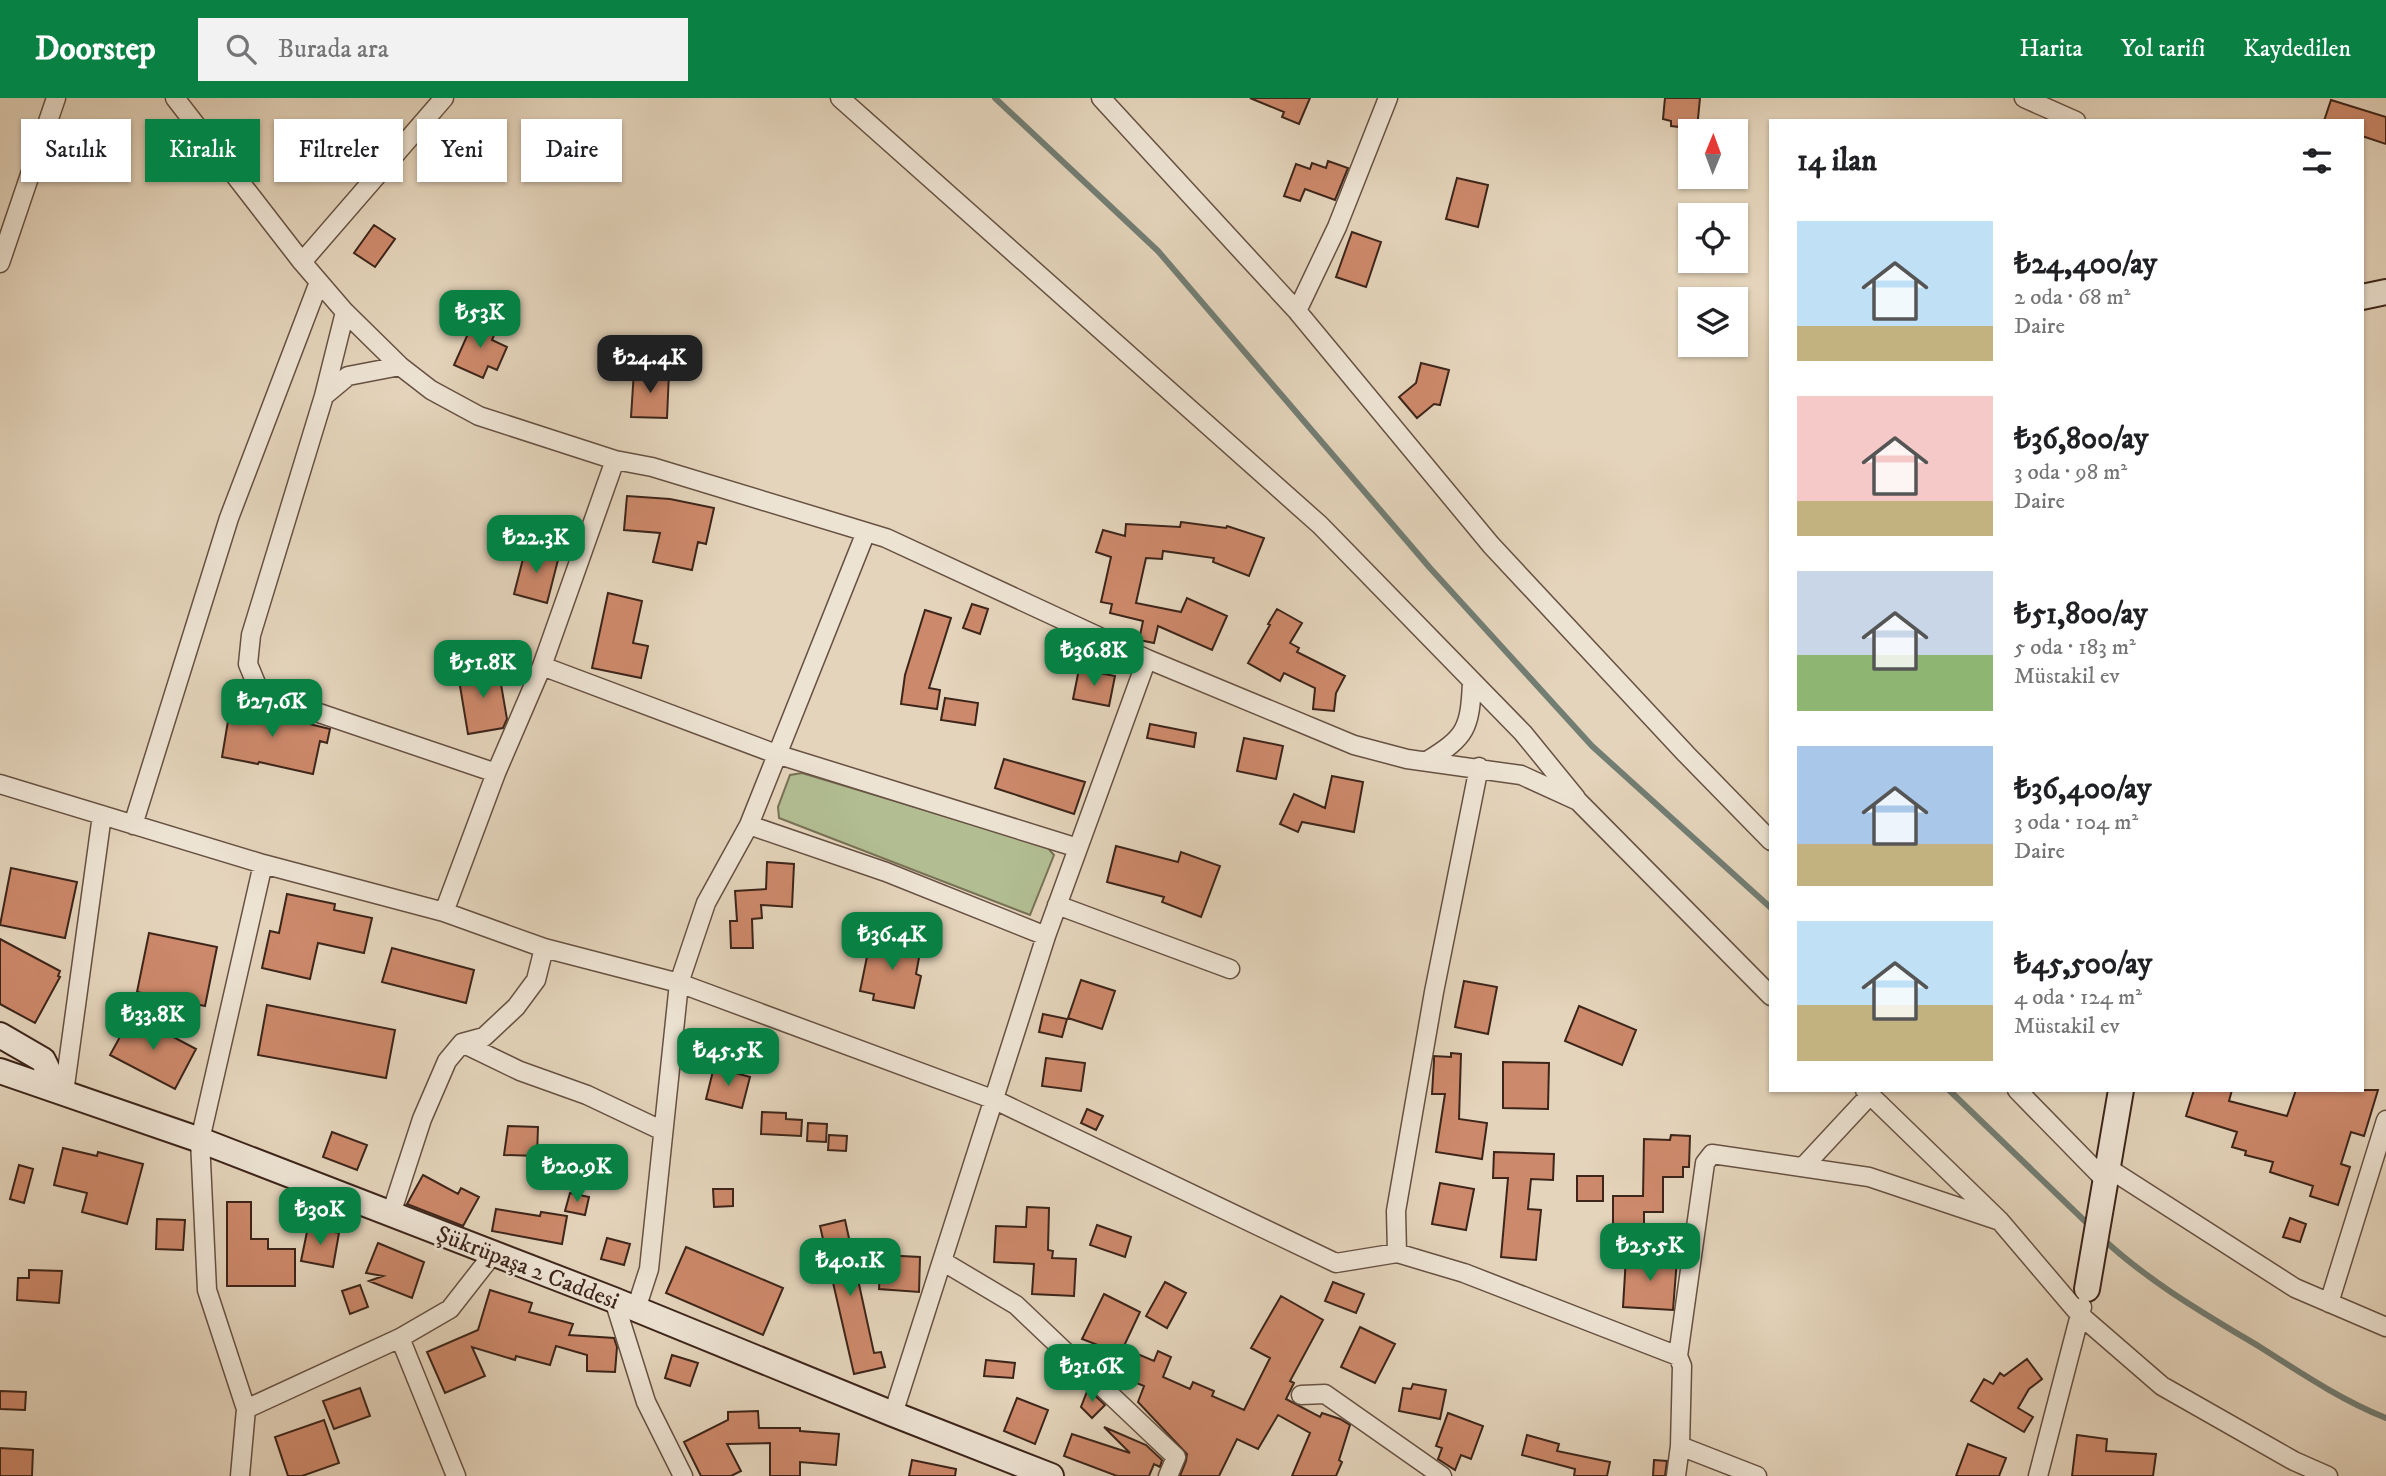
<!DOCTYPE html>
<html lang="tr">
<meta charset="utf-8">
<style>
body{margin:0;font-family:"IM FELL DW Pica",serif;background:#f2f2f2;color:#202124;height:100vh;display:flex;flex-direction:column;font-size:26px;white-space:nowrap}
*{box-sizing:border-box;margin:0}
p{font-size:23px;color:#757577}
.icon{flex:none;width:38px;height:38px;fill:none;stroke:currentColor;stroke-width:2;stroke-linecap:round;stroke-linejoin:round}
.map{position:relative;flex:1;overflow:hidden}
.sheet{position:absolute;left:1769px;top:21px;width:595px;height:973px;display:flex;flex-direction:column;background:#fff;border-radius:0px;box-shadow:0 2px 5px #0004}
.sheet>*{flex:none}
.hud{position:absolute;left:21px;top:21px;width:665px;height:63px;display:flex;gap:14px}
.needle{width:46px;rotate:1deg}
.buttons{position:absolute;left:1678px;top:21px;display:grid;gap:14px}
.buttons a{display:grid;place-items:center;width:70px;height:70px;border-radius:0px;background:#fff;box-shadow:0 2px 5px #0004;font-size:35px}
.price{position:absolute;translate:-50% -60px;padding:0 16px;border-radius:14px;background:#0b8043;color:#fff;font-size:23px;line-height:46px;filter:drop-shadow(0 2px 4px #0008)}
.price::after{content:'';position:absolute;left:50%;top:42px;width:21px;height:16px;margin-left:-10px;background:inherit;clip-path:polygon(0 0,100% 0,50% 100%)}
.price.active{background:#222;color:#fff}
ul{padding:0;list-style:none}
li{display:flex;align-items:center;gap:21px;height:175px;padding:0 28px}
li span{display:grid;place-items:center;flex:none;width:196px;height:140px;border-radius:0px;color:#555}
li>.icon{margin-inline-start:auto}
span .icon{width:84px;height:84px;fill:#fffc;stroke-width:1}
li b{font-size:30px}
h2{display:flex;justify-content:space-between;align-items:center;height:84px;padding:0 28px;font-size:30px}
.tag{padding:0 24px;border-radius:0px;background:#fff;box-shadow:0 2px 5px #0004;font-size:24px;line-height:63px}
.tag.active{background:#0b8043;color:#fff}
header{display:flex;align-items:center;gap:42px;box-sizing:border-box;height:98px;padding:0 35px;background:#0b8043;color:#fff}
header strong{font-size:33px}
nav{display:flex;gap:38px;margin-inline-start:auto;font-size:24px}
.search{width:490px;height:63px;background:#f2f2f2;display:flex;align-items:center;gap:18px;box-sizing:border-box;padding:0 24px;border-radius:0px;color:#757577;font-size:26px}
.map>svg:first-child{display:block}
.green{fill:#b2bd92;stroke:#787156;stroke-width:2}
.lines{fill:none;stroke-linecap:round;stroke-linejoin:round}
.stream{stroke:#727d73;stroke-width:6}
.building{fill:#cd896b;stroke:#3d251a;stroke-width:2}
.street-casing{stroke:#675142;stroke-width:21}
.secondary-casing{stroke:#3d251a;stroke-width:28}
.street{stroke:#ede3d3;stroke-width:18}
.secondary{stroke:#ede3d3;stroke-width:24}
.labels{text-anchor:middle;stroke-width:5;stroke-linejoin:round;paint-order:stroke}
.street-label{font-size:24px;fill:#3d251a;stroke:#ede3d3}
</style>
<header>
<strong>Doorstep</strong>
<div class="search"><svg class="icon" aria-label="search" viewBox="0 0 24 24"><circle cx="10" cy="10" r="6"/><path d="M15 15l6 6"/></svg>Burada ara</div>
<nav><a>Harita</a><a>Yol tarifi</a><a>Kaydedilen</a></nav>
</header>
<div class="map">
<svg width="2386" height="1378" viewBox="0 0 2386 1378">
<rect width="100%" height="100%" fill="#e4d4bb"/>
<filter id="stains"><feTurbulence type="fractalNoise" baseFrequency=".00286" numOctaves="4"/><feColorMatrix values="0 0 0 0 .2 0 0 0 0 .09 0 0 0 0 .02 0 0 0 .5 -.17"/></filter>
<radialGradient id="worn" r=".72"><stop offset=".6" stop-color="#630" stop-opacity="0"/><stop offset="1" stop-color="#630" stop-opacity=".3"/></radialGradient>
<path class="green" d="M802,675L1047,749L1054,757L1030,817L779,720L778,709L790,677Z"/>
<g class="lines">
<path class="stream" d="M995,0L1158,153L1430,470L1592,648L1771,810
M1949,992L2092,1130
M2102,1140C2149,1184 2205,1216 2260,1249C2301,1275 2341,1302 2386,1320"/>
</g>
<path class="building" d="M1250,0H1310L1299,26L1282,19L1284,14Z
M1665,0H1700L1697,31L1671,28V23L1663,21Z
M2331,2L2386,19V46L2362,38V23H2324Z
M1328,63L1348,70L1335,102L1305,91L1300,103L1284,98L1296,66L1310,71L1312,65L1326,70Z
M1457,80L1488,87L1478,129L1446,121Z
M374,127L395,141L375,169L354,155Z
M1352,134L1381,144L1366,189L1336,179Z
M475,220L497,230L492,242L507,249L497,272L488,268L483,280L454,267Z
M1421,265L1449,272L1440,307L1434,306L1417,320L1399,299L1416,285Z
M634,273L669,274L667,320L631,319Z
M627,398L670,401L714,410L706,446L698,444L692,472L653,464L660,435L624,432Z
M1181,424L1226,430L1227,428L1264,440L1249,478L1213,464L1214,460L1163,453L1162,461L1146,460L1136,505L1181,514L1187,500L1227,518L1212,552L1158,528L1154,545L1139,542L1143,523L1110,515L1112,506L1101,504L1111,459L1096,454L1103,432L1125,438L1126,426L1180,429Z
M526,449L559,458L547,505L514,496Z
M608,495L642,503L633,545L648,548L641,580L592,570Z
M972,506L988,511L980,536L963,530Z
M1277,511L1302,525L1290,545L1299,550L1297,554L1345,578L1336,595L1334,613L1313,611L1315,590L1284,575L1280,583L1248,565L1270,527L1268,526Z
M925,512L951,520L929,590L940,592L937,611L901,606L905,577Z
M498,569L507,621L503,630L468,636L458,576Z
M1079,571L1115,578L1109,608L1073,601Z
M945,600L978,605L975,627L941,622Z
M231,605L269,612L268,616L330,631L327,645L320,643L313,676L259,664L258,666L222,659Z
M1150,626L1196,635L1194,649L1147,640Z
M1244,640L1283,648L1276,681L1237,673Z
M1004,661L1085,684L1074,716L995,690Z
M1332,678L1363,684L1354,734L1302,724L1298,734L1280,726L1294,696L1325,710Z
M1116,748L1178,764L1181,754L1220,768L1201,819L1162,804L1164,799L1107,784Z
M767,764L794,766L792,809L761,807L762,820L752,821L753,850H731L730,823H737L735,793L766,791Z
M11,770L77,784L65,840L0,827Z
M287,796L335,806L334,812L372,820L364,855L318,845L310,881L262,870L270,833L279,835Z
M149,835L217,849L205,908L137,894Z
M871,839L921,849L916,876L921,878L914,910L873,902L874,896L860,893Z
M0,841L60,873L58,878L60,879L35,925L0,906Z
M392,850L474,872L466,905L382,884Z
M1081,882L1115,893L1102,931L1068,920Z
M1464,883L1497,889L1488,936L1455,929Z
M267,907L395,932L386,980L258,957Z
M1579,908L1636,932L1622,967L1565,943Z
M1043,916L1067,921L1062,939L1039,934Z
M132,917L196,951L175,991L110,957Z
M1451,955L1461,956L1459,1021L1487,1025L1482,1061L1436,1054L1445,996H1432L1434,963V958L1451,959Z
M1046,960L1085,965L1081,993L1042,988Z
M1503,964L1549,965L1548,1011L1503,1010Z
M714,969L750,979L742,1010L706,1001Z
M2194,992H2232L2229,1003L2287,1018L2296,992H2378L2364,1038L2351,1034L2341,1066L2350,1069L2338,1107L2310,1098L2313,1088L2270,1074L2273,1064L2245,1057L2246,1053L2232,1049L2237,1034L2186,1018Z
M1087,1011L1103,1018L1096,1032L1081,1025Z
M762,1014L786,1015V1021L802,1022L801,1038L761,1036Z
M808,1025L827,1026L826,1044L807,1043Z
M508,1028L538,1029L537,1058L504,1057Z
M332,1034L367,1047L357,1072L323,1059Z
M829,1037L847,1038L846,1053L828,1052Z
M1671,1037L1690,1038L1689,1069H1683V1079H1663V1114H1644V1127H1613V1098H1643L1644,1041L1670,1042Z
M63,1050L97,1058L98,1054L143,1066L127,1126L82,1114L87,1095L54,1087Z
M1494,1054L1554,1056L1553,1082L1531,1081L1528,1111L1541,1112L1536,1162L1501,1159L1508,1080H1493Z
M19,1067L33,1071L24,1105L10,1101Z
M423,1077L458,1096L461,1090L479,1099L463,1128L407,1106Z
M1577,1078H1603V1103H1577Z
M1440,1085L1474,1091L1466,1132L1432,1126Z
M713,1091H733V1108L714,1109Z
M570,1095L589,1099L585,1117L565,1113Z
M227,1104H251V1141H268V1151H295V1188H227Z
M1027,1109L1049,1110L1048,1152L1053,1153L1052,1160L1076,1161L1074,1198L1032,1196L1034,1166L994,1164L996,1128L1026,1129Z
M496,1111L540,1118L541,1114L567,1118L562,1146L492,1133Z
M2290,1120L2306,1126L2300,1144L2283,1139Z
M157,1121L185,1122L183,1152L156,1151Z
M845,1122L874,1255L881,1254L885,1269L854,1276L820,1128Z
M1097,1127L1131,1139L1125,1159L1090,1147Z
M308,1129L339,1135L333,1169L301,1163Z
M607,1140L630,1146L624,1167L601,1161Z
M378,1145L424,1164L412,1200L369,1183L383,1178L366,1175Z
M686,1149L783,1190L763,1237L666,1195Z
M881,1157L920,1159L919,1194L879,1191Z
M1626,1159L1677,1161L1673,1212L1623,1209Z
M29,1172L62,1173L59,1205L17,1202L18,1180H29Z
M1165,1184L1186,1195L1167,1230L1146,1218Z
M1333,1184L1364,1196L1356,1215L1325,1203Z
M360,1187L368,1209L350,1216L342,1193Z
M490,1192L532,1205L529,1214L573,1226L569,1237L614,1240L617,1249L615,1274L587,1273V1257L556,1248L550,1267L516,1258L515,1262L472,1249L485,1278L445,1295L427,1254L478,1232Z
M1104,1196L1140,1214L1123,1250L1154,1263L1158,1253L1171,1259L1163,1279L1190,1291L1193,1284L1214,1293L1212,1298L1244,1312L1270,1260L1251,1250L1281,1198L1323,1222L1290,1283L1294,1285L1286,1301L1320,1319L1322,1315L1340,1321L1350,1327L1339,1362L1342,1364L1336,1378H1292L1310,1335L1278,1317L1258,1351L1237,1341L1219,1378H1180L1186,1363L1187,1356L1138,1304L1144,1288L1113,1275L1118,1265L1100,1256L1103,1249L1082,1241Z
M1360,1229L1395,1246L1375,1285L1341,1269Z
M672,1257L698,1265L690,1288L665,1280Z
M2027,1261L2042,1281L2029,1291L2018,1310L2033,1319L2024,1334L1971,1303L1984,1281L1993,1286L2000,1275L2004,1278Z
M986,1262L1015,1265L1013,1280L984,1278Z
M1413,1286L1446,1292L1440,1321L1399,1313L1403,1290L1411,1291Z
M360,1290L370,1318L334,1331L323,1303Z
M1088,1291L1105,1307L1092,1320L1081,1309Z
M0,1293L26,1294L25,1312L0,1311Z
M1017,1300L1048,1312L1035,1346L1004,1333Z
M758,1313L759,1330H800V1333L839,1336L836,1367L800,1364V1378H770V1345L727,1346L741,1373L731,1378H701L684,1344L728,1322V1314Z
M1448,1315L1483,1328L1471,1361L1461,1357L1455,1372L1438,1361L1442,1350L1436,1348Z
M324,1322L339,1365L302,1378H288L275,1339Z
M1104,1329L1146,1347L1162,1362L1160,1369L1154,1366L1149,1378H1117L1064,1358L1072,1336L1130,1355Z
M1527,1337L1559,1346L1557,1353L1610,1364L1607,1378H1574L1575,1371L1522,1357Z
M2077,1337L2107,1341L2106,1353L2156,1356L2153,1378H2072Z
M1968,1346L2006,1360L1999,1378H1956Z
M0,1350L33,1352L32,1378H0Z
M912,1362L956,1371L955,1378H909Z
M1654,1362L1667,1363L1665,1378H1653Z"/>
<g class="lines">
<defs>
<path id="street" d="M175,0L302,164L345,214L400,268L431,292L479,318L615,362L652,369L886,440L1147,561L1354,647L1407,661L1521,677L1578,703L1771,898
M840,0L1320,427L1523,635L1576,700
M1101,0L1297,213L1491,447L1686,656L1771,743
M2024,0L2076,23
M302,164L444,0
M0,165L56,0
M1297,213L1337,129L1388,0
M400,268L348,278L324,298L251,537L248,566L260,595L496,675
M324,298L345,214
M542,568L776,656L1078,750
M1427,663C1466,639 1470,631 1472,584
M0,686L263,766L444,814L544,850L679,885L995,1002L1336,1165L1397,1155L1464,1175L1678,1258L1705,1065L1712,1056L1869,1079L2000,1123
M133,727L229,420L319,184
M749,727L886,774L1046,838
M1057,807L1230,871
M444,814L496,675L542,568L615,362
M462,945L520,973L587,997L663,1033
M1865,992L2000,1123L2080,1217L2162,1288L2294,1363L2328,1378
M2017,992L2106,1083
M64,995L102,717
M1803,1069L1870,997
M2108,1070L2295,1190L2386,1229
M391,1116L422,1021L447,963L462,945L484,939L516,909L536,882L544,850
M1397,1155L1396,1113L1434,894L1479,669
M942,1163L1016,1207L1176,1359L1168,1378
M614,1202L646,1304L683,1378
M2329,1205L2386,1022
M636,1211L649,1171L679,885L706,805L749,727L866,434
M400,1240L456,1378
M1301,1297L1325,1296L1442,1378
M246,1311L400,1240L450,1211L493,1156
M893,1316L1046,838L1147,561
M1680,1348L1757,1378
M240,1378L246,1311L207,1192L200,1042L263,766
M1676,1378L1680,1348L1682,1268L1678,1258
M2038,1378L2082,1209"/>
<path id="secondary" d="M2362,199L2386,194
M0,937L43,962L58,993
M0,973L200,1042L614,1202L893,1316L1051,1378
M2087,1191L2121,992"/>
</defs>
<use href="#street" class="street-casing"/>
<use href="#secondary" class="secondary-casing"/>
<use href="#street" class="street"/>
<use href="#secondary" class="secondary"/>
</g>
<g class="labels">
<g class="street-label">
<text transform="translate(528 1169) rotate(21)" y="8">Şükrüpaşa 2 Caddesi</text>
</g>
</g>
<rect width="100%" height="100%" filter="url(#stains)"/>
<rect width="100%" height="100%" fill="url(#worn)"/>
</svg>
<div class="buttons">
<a><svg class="needle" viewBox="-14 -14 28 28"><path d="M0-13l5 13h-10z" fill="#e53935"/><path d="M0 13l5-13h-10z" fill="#757577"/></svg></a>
<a><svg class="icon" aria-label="locate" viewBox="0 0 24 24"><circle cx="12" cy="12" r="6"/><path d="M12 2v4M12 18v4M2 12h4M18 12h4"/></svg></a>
<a><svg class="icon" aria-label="layers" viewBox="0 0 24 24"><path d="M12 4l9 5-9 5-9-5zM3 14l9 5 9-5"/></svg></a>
</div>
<b class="price" style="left:480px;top:252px">₺53K</b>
<b class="price active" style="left:650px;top:297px">₺24.4K</b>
<b class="price" style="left:536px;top:477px">₺22.3K</b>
<b class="price" style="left:1094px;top:590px">₺36.8K</b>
<b class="price" style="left:483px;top:602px">₺51.8K</b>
<b class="price" style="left:272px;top:641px">₺27.6K</b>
<b class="price" style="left:892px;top:874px">₺36.4K</b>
<b class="price" style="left:153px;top:954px">₺33.8K</b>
<b class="price" style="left:728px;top:990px">₺45.5K</b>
<b class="price" style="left:577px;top:1106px">₺20.9K</b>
<b class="price" style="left:320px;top:1149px">₺30K</b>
<b class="price" style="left:1650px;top:1185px">₺25.5K</b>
<b class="price" style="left:850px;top:1200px">₺40.1K</b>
<b class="price" style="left:1092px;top:1306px">₺31.6K</b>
<div class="hud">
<a class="tag">Satılık</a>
<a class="tag active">Kiralık</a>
<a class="tag">Filtreler</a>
<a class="tag">Yeni</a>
<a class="tag">Daire</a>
</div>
<section class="sheet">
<h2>14 ilan<svg class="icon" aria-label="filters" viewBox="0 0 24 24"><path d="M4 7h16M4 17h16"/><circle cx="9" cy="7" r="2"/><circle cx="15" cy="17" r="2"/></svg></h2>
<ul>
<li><span style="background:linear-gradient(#bfe0f5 75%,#c2b280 0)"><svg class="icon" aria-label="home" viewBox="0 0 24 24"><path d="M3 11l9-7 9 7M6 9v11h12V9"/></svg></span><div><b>₺24,400/ay</b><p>2 oda · 68 m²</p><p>Daire</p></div></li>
<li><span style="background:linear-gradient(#f6c9c9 75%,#c2b280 0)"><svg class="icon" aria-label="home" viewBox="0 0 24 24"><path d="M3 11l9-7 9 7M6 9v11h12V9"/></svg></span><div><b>₺36,800/ay</b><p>3 oda · 98 m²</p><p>Daire</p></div></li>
<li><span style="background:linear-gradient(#c9d6e8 60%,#8fb573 0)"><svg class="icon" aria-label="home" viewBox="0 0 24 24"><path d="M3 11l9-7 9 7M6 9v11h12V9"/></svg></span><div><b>₺51,800/ay</b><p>5 oda · 183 m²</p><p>Müstakil ev</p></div></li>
<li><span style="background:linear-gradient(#a9c7e8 70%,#c2b280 0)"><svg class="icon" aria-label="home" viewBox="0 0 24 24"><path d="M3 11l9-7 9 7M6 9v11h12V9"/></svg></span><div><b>₺36,400/ay</b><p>3 oda · 104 m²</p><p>Daire</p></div></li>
<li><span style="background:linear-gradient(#bfe0f5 60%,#c2b280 0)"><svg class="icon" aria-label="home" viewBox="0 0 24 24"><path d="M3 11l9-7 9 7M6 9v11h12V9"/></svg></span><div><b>₺45,500/ay</b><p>4 oda · 124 m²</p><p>Müstakil ev</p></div></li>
</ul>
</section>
</div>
